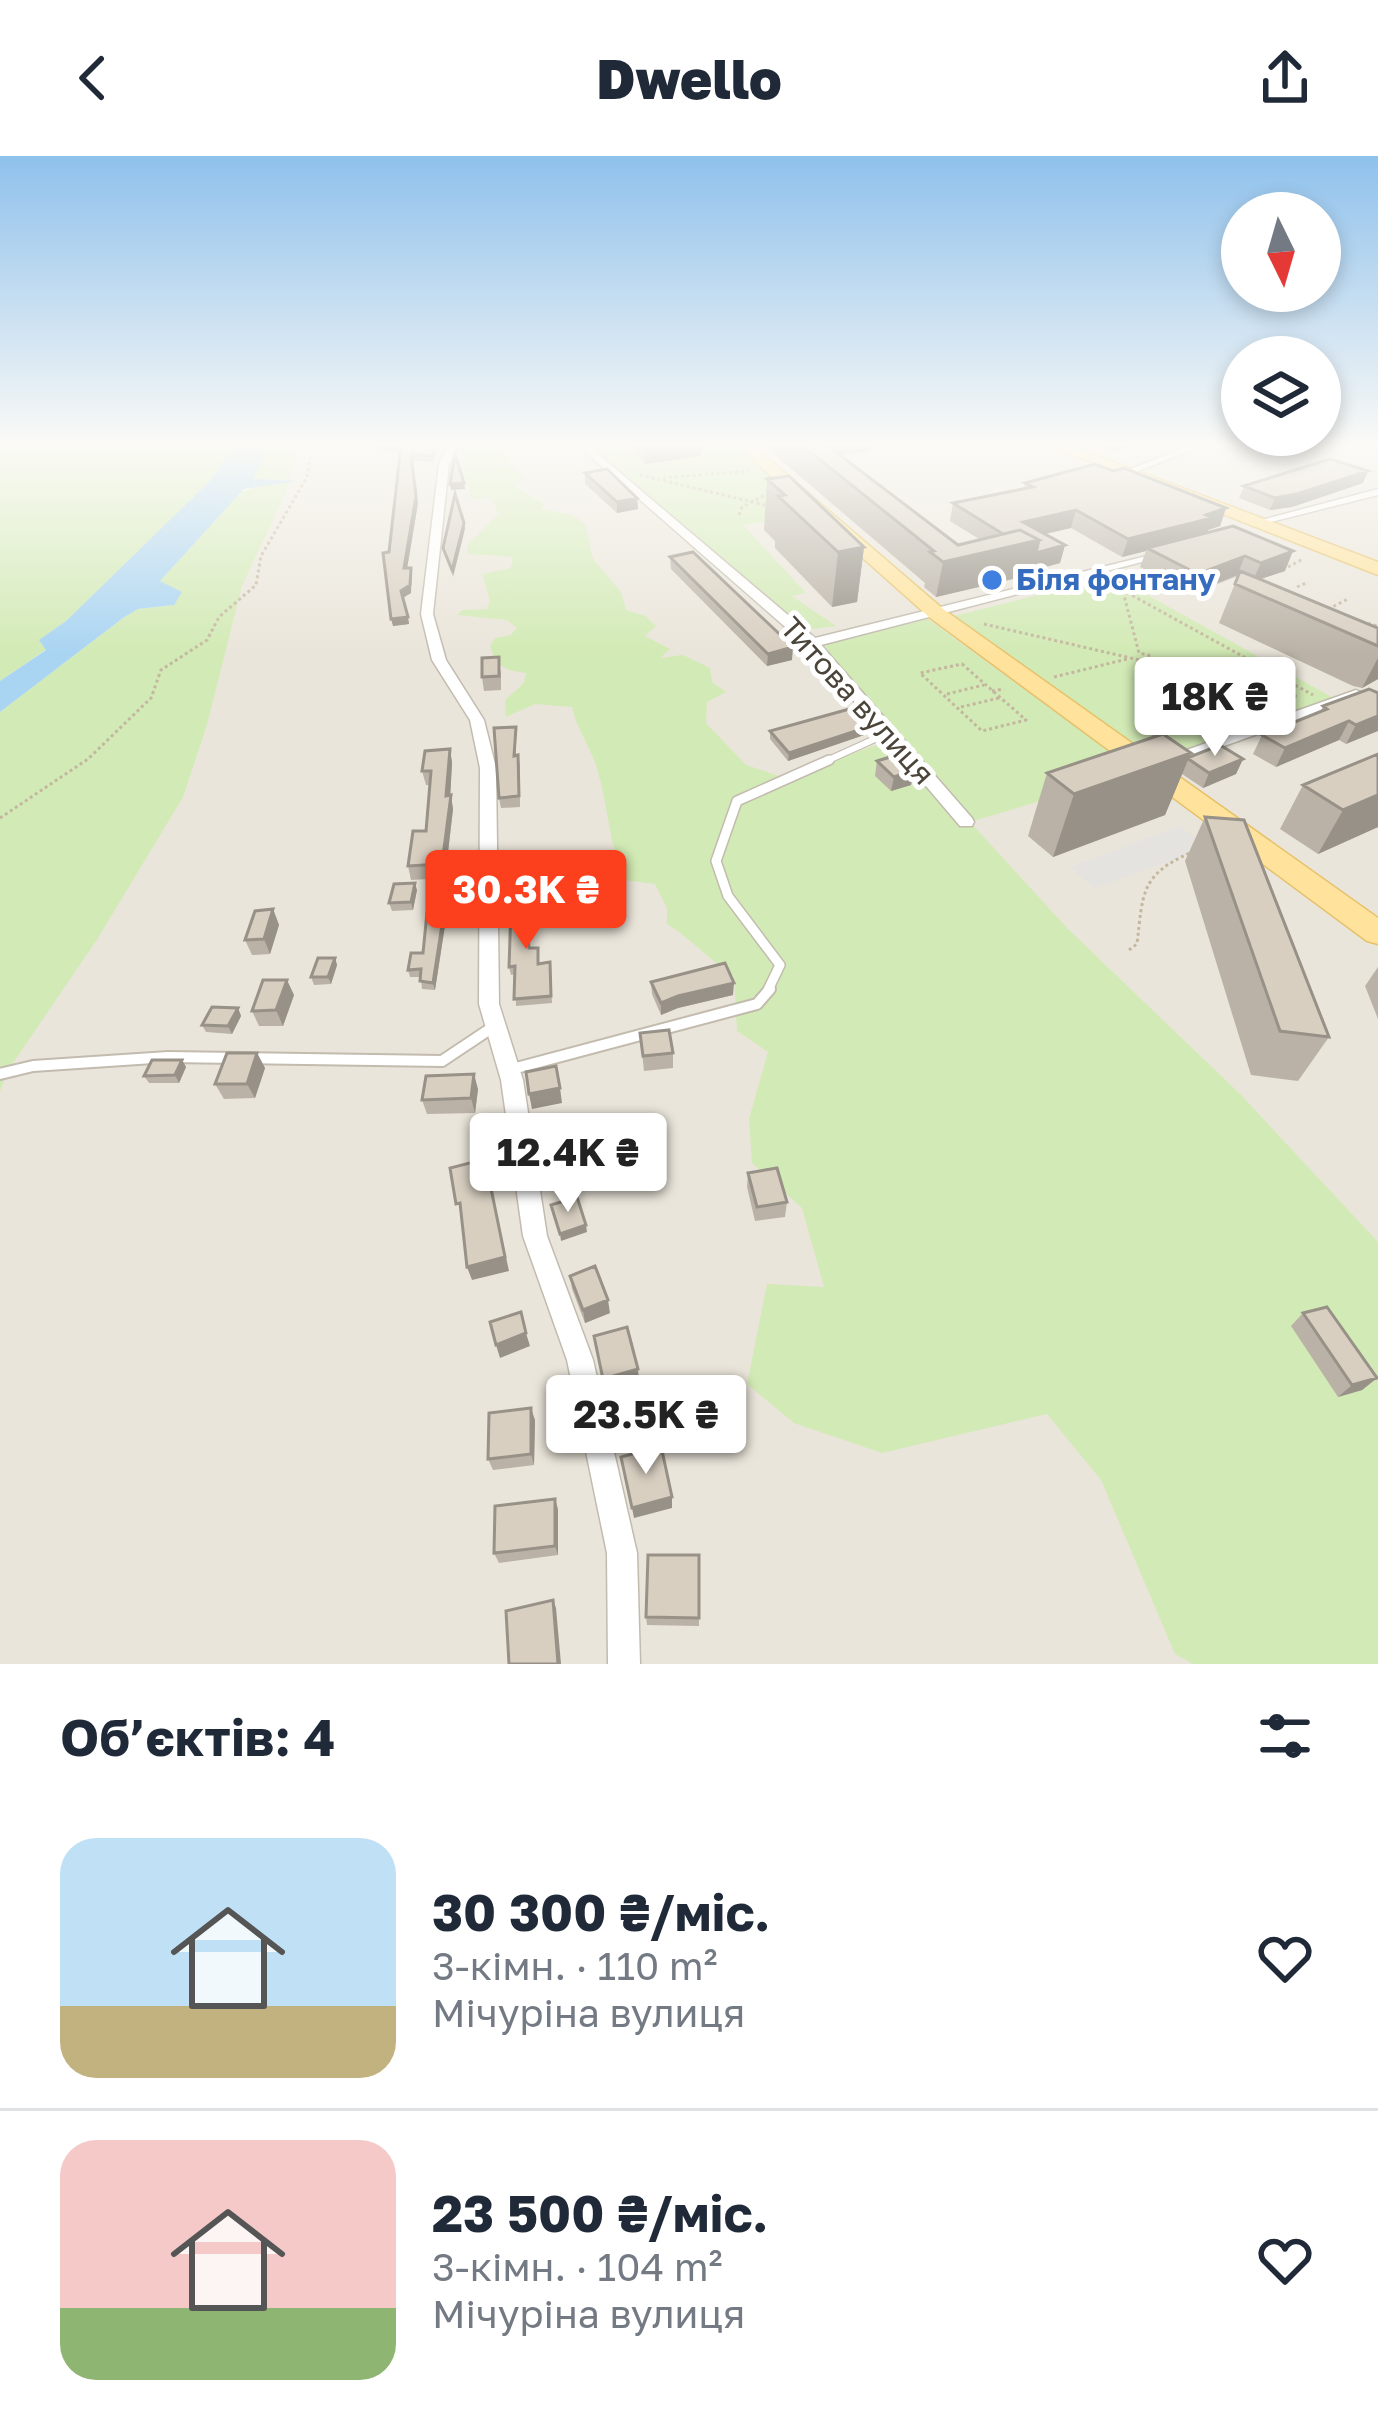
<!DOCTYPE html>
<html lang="uk">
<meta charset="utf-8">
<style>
body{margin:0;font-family:"Golos Text",sans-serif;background:#f6f6f7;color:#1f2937;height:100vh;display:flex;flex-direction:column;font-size:45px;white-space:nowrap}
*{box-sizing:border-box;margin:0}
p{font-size:39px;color:#747a83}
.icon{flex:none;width:66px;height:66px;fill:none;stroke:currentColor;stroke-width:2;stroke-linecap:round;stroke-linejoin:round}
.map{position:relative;height:1508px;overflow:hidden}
.sheet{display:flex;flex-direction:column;background:#fff;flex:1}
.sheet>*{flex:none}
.needle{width:78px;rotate:175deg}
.controls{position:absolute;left:1221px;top:36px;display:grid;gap:24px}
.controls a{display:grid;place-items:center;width:120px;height:120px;border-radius:50%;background:#fff;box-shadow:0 6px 18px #0003;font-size:60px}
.price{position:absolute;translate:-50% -102px;padding:0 27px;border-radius:12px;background:#fff;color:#222;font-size:39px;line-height:78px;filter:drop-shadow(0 3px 6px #0008)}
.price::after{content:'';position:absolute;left:50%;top:72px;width:36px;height:27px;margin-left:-18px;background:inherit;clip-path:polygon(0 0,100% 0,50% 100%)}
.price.current{background:#fc3f1d;color:#fff}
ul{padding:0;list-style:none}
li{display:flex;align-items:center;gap:36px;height:300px;padding:0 60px}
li+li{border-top:3px solid #e0e1e3}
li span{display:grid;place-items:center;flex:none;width:336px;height:240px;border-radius:36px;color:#555}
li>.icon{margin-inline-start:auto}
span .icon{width:144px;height:144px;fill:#fffc;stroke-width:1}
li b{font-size:51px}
h2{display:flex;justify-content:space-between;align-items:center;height:144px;padding:0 60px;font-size:51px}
header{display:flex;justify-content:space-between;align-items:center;height:156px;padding:0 60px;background:#fff;font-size:54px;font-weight:800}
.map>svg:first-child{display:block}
.residential{fill:#eae5da}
.green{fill:#d2eab5}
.parking{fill:#e5e3e0}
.water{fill:#a9d4f2}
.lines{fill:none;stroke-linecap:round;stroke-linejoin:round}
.service-far2-casing{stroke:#c2bbae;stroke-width:8}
.service-far1-casing{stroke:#c2bbae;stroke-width:12}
.service-casing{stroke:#c2bbae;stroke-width:14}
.minor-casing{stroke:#c2bbae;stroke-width:3}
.primary-casing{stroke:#e6c16a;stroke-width:3}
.path{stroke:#c4b79f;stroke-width:3;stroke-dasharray:3 3;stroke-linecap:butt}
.service-far2{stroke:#fff;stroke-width:6}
.service-far1{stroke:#fff;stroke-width:9}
.service{stroke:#fff;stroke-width:10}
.minor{fill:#fff;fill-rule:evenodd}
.primary{fill:#ffe39c;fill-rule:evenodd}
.wall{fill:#bab2a6}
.shaded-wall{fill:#979187}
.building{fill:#d8cfc1;stroke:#979187;stroke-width:3}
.shop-dot{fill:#3f7fe0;stroke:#fff;stroke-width:4.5}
.labels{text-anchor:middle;stroke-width:10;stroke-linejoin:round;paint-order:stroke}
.far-shop-label{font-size:30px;font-weight:bold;fill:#366cbe;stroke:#fff;text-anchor:start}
.far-street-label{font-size:30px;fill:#4b4439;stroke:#fff}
</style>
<header><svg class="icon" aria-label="back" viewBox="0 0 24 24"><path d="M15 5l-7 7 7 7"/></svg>Dwello<svg class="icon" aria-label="share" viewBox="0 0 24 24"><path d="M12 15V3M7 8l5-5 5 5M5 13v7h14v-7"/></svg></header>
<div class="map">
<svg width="1378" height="1508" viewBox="0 0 1378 1508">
<rect width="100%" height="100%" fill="#f6f3ec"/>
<path class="residential" d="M286,287H1378V1508H0V911Z"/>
<path class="green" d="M0,287H236L211,325L66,465L40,484L47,493L0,525Z
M272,287L297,290L286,336L242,430L206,572L183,641L98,782L9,913L0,935V556L123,462L138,453L174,449L170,433L159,426L241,336L270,327L252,324Z
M454,287H501L511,310L524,321L515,331L544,348L541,353L573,359L585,368L593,403L621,436L626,454L646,460L656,470L645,480L670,493L660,502L683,499L710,512L712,526L726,536L707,546L706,567L746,609L785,622L893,583L820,497L822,489L928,463L1137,616L970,666L1068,773L1240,938L1378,1086V1508H1193L1175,1498L1101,1324L1047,1258L882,1297L794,1267L747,1228L767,1128L824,1131L802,1052L752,1007L749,963L768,896L737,875L734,820C709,804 693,784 667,768V752L655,728L624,724C609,687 608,650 597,612C590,590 577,574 572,551L535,548L506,561L505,544L524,527L526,517C505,514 497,512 490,490L495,482L511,479L517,472L507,464L457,459L462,454L487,453L490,445L482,418L511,412L513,401L468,398L467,390L499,357L491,342L471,343L468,325L455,312L466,306Z
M580,287H749L936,447L918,451L811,359L743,369L806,437L792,440L836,470L797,475Z
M1113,420L1339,545L1158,609L954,460Z"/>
<path class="parking" d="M1180,670L1207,691L1095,733L1070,711Z"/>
<path class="water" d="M236,287H282L270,290L253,323L299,325L244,333L160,425L182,436L174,449L138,453L123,462L0,556V525L46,494L39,484L66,465L210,325Z"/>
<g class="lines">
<defs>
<path id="service-far2" d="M822,607L888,577"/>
<path id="service-far1" d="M767,836L780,809L728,740L716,705L737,645L829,604"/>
<path id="service" d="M509,914L757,848L770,833
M0,918L33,910L168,901L442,905L496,869"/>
<path id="minor" d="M449,287H458L449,308L433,458L446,504L484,564L496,612L499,848L523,924L547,1080L593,1204L637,1397L640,1508H608L607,1397L567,1204L523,1080L501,924L479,848L480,612L470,564L432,504L421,458L439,308Z
M575,287H585L815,482L1163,396L1169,399L821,489L972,662L974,666L972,670H960L807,490Z
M1197,287H1209L1131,318L1123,316Z
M1378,333V339L1259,369L1254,366Z
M1356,534L1378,544V554L1355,543L1174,608H1164L1161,605L1164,602Z"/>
<path id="primary" d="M734,287H750L943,453L1378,762V788L1367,785L929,461Z
M1042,287H1063L1378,406V419Z"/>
</defs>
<use href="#service-far2" class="service-far2-casing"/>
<use href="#service-far1" class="service-far1-casing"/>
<use href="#service" class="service-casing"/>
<use href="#minor" class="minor-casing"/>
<use href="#primary" class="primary-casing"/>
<path class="path" d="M640,319L765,349
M663,322L749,315
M739,359L742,351L767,338
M1288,411L1303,403
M1120,424L1139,497L1152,500L1144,518L1153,580
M1106,425L1313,539
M1297,431L1308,426
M1328,453L1348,443
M1362,466L1378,470
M984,468L1299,541
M962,508L1026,564L982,575L920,517Z
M1149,509L1236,567
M1054,521L1127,503
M992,535L1004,533
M947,538L984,529
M961,551L999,542
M0,662L88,603L151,542L161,514L207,484L219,461L256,429L261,400L307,321L313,287
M1129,794L1137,788C1143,738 1140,719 1190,697"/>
<use href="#service-far2" class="service-far2"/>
<use href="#service-far1" class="service-far1"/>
<use href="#service" class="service"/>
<use href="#minor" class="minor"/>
<use href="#primary" class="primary"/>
</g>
<path class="wall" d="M627,287H701V300L645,308Z
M761,287H871L870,295L841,299L958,389L979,383L950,365L953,347L1024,333L1025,327L1226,352L1220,370L1208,374L1207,377L1285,415L1260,423L1378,472V523L1362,532L1353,530L1219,467L1238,420L1191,438L1140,411L1146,395L1122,401L1071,372L1045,378L1065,389L1060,407L1031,415L1030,419L936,441L924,431L925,427Z
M1088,287H1142L1114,296Z
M436,288L437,295L433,306L412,304L418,347L407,412H411L412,419L411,437L403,442L409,468L393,470L400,296H378L377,290Z
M585,317L637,342L638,353L617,357L585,328Z
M767,323L864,391L857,446L832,451L775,392V385L764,374Z
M1363,327L1292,351L1270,354L1239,342L1244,330Z
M670,401L792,504L767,510L671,413Z
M501,515V534L484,535L482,521Z
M1378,537L1346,588L1339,584L1276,611L1253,598L1262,579L1321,555L1323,550Z
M516,571V599H518L520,609V651L501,652L499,642Z
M770,575L870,577L788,605L770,583Z
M450,593L452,607L450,639L453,653L445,722L411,724L408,710L426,675L430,629H426L422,615Z
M1189,601L1243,603L1236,618L1203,632L1182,618L1165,659L1053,701L1028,680L1047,617Z
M877,605L911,629L891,635L875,620Z
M1303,629L1378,671L1318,698L1280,673Z
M1205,661L1329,881L1298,925L1251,919L1185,705Z
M417,734L413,754L392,755L389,747Z
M273,753L279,769L270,798L252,799L245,784Z
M446,763L435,834L422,833L421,821H410L408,814Z
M529,792L539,808L550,806L552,847L516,850L515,818L511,819L509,811Z
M335,802L337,809L331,828L314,829L311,821Z
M1378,811V863L1365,830Z
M651,826L733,839L678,852L661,859L652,838Z
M294,839L283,870H259L252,855Z
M238,852L241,860L232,878L206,876L202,869Z
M640,877L673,897V912L644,915Z
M257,897L265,912L255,942L224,943L215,928Z
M182,904L186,911L179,927H149L144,920Z
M478,933L475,957L427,958L422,944Z
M748,1017L787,1046L785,1061L755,1065L747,1031Z
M570,1120L610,1157L585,1167L572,1133Z
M1303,1157L1377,1222L1362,1234L1338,1241L1291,1170Z
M535,1264L534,1309L493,1314L488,1303Z
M558,1353V1399L499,1407L494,1397Z
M699,1399V1470L647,1469L646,1461Z"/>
<path class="shaded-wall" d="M688,287H701V300L645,308V293Z
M836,287H871L870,295L835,300Z
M1116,287H1142L1114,296Z
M411,298L418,347L406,419L404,412Z
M1368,315L1363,327L1292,351L1270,354L1275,342Z
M464,327L465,333L451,334L450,328Z
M637,342L638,353L617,357V346Z
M1226,352L1220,370L1208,374L1205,380L1147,392L1146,395L1122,401L1128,383Z
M1076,354L1071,372L1018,384L1023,366Z
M464,367L465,373L453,421L452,414Z
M1039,384L1065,389L1060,407L1031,415L1030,419L936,441L943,406Z
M864,391L857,446L832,451L838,396Z
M1293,395L1285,415L1252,426L1261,407Z
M1245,400L1237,419L1191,438L1198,418Z
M411,412V437L402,442L401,435Z
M408,461L409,468L393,470L391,463Z
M793,491L792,504L767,510L768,498Z
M1378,502V523L1362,532Z
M1378,560V575L1346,588L1356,569Z
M1349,565L1339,584L1276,611L1285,592Z
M871,570L870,577L788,605L789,597Z
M450,593L452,607L450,645L451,639L453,653L445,722L442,708Z
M1191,597L1165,659L1053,701L1074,638Z
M1243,603L1236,618L1203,632L1209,617Z
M914,614L911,629L891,635L894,621Z
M1378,639V671L1318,698L1343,654Z
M415,727L417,734L413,754L411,746Z
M273,753L279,769L270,798L264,783Z
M444,756L446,763L435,834L433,827Z
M335,802L337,809L331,828L328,821Z
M287,824L294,839L283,870L276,854Z
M734,827L733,839L678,852L661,859V847L678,840Z
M238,852L241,860L232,878L228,870Z
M257,897L265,912L255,942L247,928Z
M182,904L186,911L179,927L175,919Z
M474,918L478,933L475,957L471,942Z
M560,932L562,947L532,953L529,938Z
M488,1017L509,1115L472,1124L467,1111Z
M586,1069L587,1076L561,1085L560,1078Z
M608,1144L610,1157L585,1167L583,1154Z
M526,1177L530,1190L500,1202L496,1189Z
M638,1213L639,1225L605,1235L603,1223Z
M1377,1222L1362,1234L1338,1241L1352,1229Z
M531,1252L535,1264L534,1309L531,1298Z
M672,1341V1352L634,1362L632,1352Z
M555,1343L558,1353V1399L555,1390Z
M553,1444L556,1452L561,1508H558Z"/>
<path class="building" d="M378,287H429L436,288L432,300L411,298L416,340L404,412H411L410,429L401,435L408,461L391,463L383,397L389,396L401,289L377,290Z
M638,287H692L645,293Z
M799,287H824L958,389L1020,374L1039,384L943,406L930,396L934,395Z
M455,298L464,327L450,328Z
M1330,303L1368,315L1297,338L1275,342L1244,330Z
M1095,308L1113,315L1124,312L1226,352L1206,359L1212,362L1128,383L1076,354L1023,366L1065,389L1036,397L1039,384L1020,374L1003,378L953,347L1033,331L1025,327Z
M607,313L637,342L617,346L585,317Z
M789,320L864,391L838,396L778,340L785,339L767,323Z
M455,338L464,367L452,414L443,392Z
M1233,370L1293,395L1261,407L1245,400L1198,418L1147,392Z
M693,396L793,491L768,498L670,401Z
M1240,415L1378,472V490L1235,428Z
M499,501V520L482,521V502Z
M1369,533L1378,537V560L1356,569L1349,565L1285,592L1262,579L1327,553L1323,550Z
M853,552L871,570L789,597L770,575Z
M516,571L514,600L518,599L519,640L499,642L494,572Z
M1163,578L1191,597L1074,638L1047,617Z
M1220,589L1243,603L1209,617L1187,602Z
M450,593L446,640L451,639L442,708L408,710L413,675H426L431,615H422L425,595Z
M1378,598V639L1343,654L1303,629Z
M897,599L914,614L894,621L877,605Z
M1205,661L1244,664L1329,881L1280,875Z
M523,723L529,792H538V808L550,806L551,840L514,843L515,810L509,811L512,724Z
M415,727L411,746L389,747L394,728Z
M273,753L264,783L245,784L255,755Z
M444,756L433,827L420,825L421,813L408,814L411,797H423L427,757Z
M318,802H335L328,821H311Z
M725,807L734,827L678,840L661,847L651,826Z
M263,824H287L276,854L252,855Z
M212,851L238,852L228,870L202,869Z
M669,874L673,897L643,900L640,877Z
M227,897H257L247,928H215Z
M152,904H182L175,919L144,920Z
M556,910L560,932L529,938L526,916Z
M474,918L471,942L422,944L426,920Z
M485,1003L505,1101L467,1111L460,1047L456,1048L450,1012Z
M777,1012L787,1046L757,1051L748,1017Z
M577,1041L586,1069L560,1078L551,1049Z
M595,1110L608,1144L583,1154L570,1120Z
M1327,1151L1377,1222L1352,1229L1303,1157Z
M521,1156L526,1177L496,1189L490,1166Z
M627,1171L638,1213L603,1223L594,1180Z
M531,1252V1298L488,1303L489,1257Z
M661,1290L672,1341L632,1352L621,1301Z
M555,1343V1390L494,1397L495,1350Z
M648,1399H699V1462L646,1461Z
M553,1444L558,1508H509L506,1455Z"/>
<linearGradient id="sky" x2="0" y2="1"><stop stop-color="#8fc1ec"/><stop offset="0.58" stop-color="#fbfaf6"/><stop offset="1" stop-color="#fbfaf6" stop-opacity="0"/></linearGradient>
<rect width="1378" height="498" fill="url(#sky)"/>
<circle class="shop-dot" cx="992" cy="424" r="12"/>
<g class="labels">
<g class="far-shop-label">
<text x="1016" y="434">Біля фонтану</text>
</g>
<g class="far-street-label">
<text transform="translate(857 545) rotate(48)" y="10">Титова вулиця</text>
</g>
</g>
</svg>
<div class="controls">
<a><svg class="needle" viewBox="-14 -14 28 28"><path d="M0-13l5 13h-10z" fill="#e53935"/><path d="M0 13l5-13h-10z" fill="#747a83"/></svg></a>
<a><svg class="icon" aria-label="layers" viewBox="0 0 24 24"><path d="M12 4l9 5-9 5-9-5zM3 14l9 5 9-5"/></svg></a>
</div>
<b class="price" style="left:1215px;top:603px">18K ₴</b>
<b class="price current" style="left:526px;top:796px">30.3K ₴</b>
<b class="price" style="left:568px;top:1059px">12.4K ₴</b>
<b class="price" style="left:646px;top:1321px">23.5K ₴</b>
</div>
<section class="sheet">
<h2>Об’єктів: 4<svg class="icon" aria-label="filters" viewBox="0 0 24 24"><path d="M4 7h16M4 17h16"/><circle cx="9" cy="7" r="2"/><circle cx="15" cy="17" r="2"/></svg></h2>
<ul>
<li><span style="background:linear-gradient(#bfe0f5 70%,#c2b280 0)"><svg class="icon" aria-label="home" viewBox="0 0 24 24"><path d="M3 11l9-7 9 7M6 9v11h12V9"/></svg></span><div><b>30 300 ₴/міс.</b><p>3-кімн. · 110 m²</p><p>Мічуріна вулиця</p></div><svg class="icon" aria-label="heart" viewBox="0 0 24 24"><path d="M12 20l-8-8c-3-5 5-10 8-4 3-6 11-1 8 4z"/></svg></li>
<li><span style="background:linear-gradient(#f6c9c9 70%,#8fb573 0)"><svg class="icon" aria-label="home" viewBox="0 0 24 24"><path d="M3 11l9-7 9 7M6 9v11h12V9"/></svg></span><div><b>23 500 ₴/міс.</b><p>3-кімн. · 104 m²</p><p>Мічуріна вулиця</p></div><svg class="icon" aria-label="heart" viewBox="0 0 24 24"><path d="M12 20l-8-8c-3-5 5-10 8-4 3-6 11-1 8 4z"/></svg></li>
</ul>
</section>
